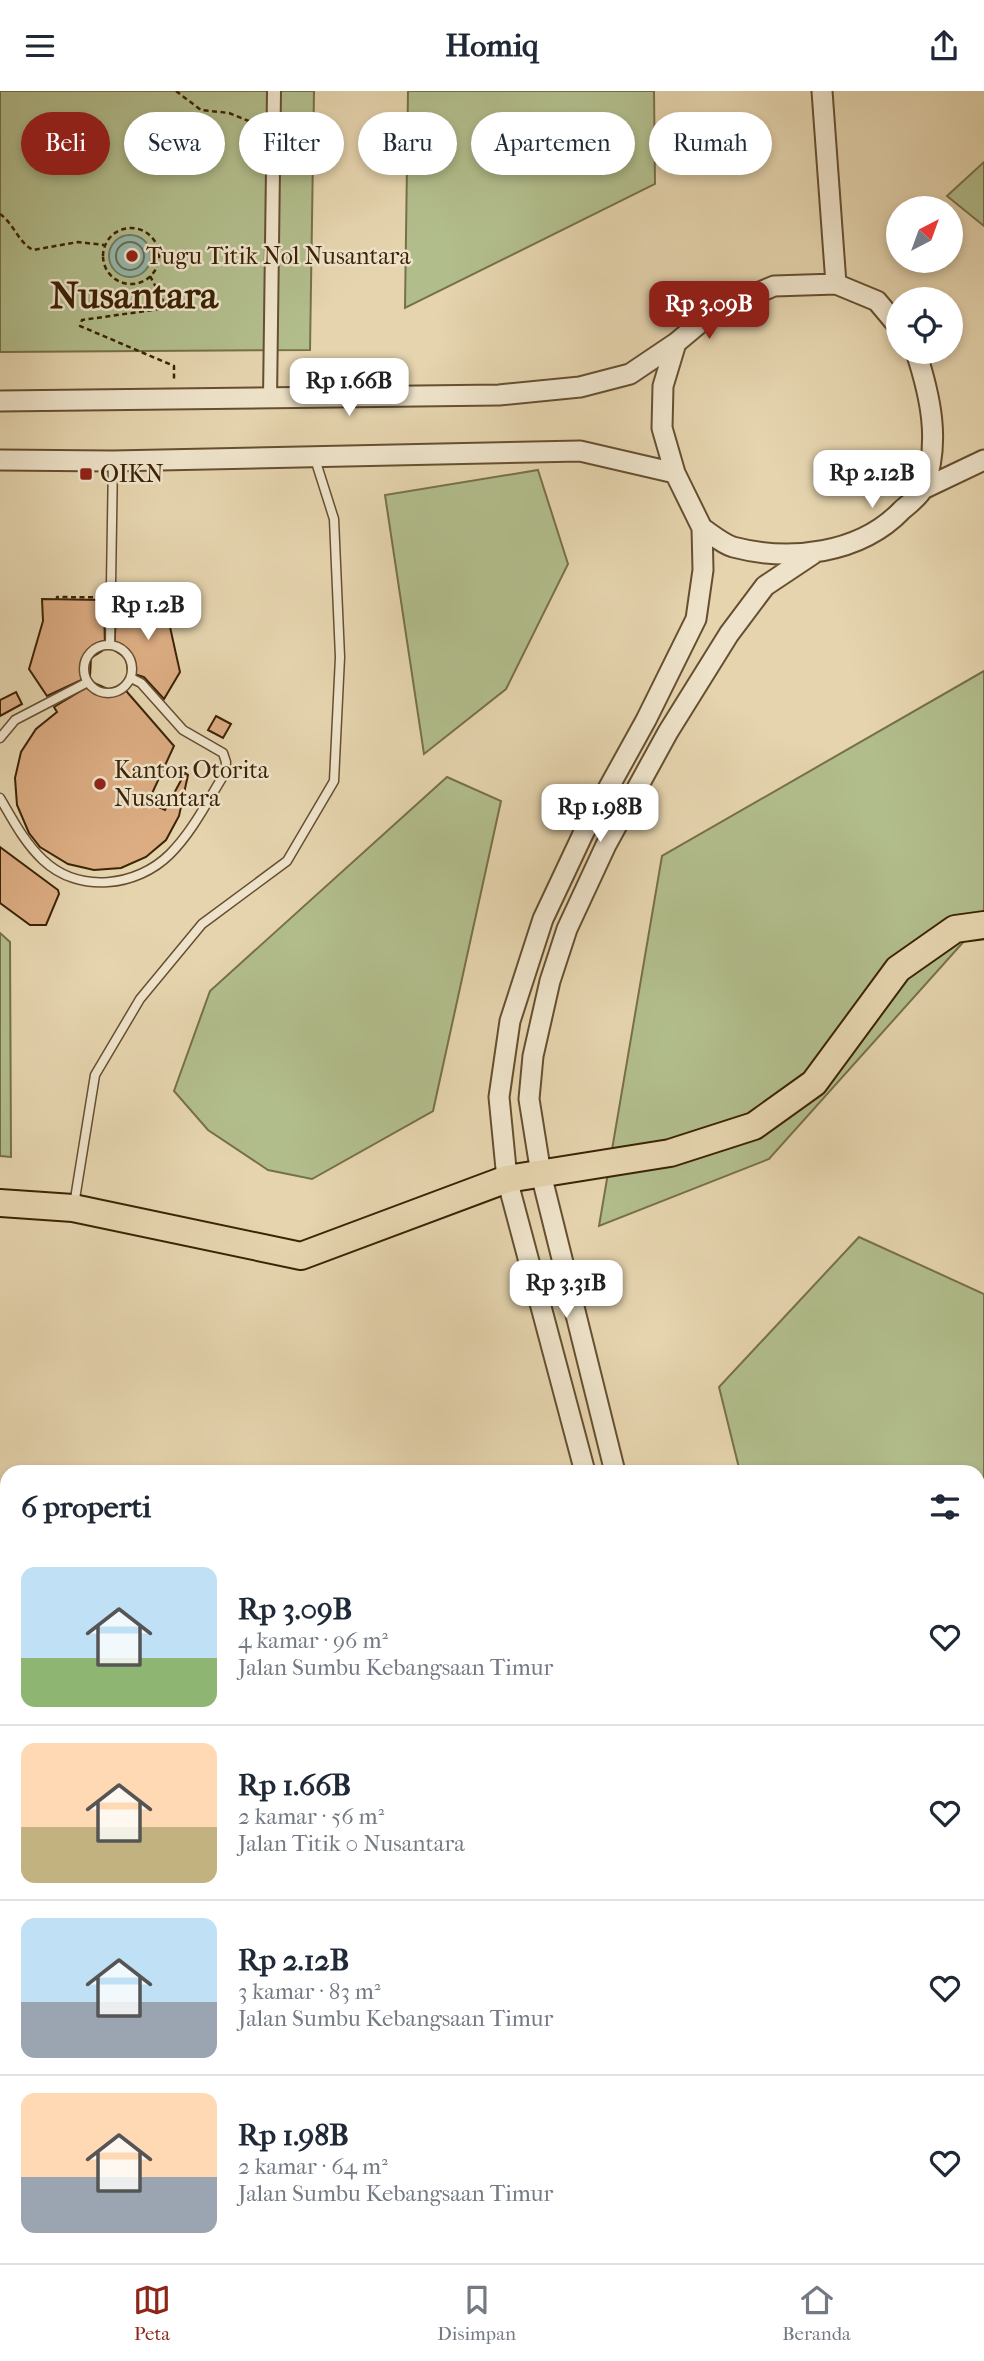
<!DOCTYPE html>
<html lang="id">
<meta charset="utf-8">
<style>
body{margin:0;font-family:"IM FELL French Canon",serif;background:#f6f6f7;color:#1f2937;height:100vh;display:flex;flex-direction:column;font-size:26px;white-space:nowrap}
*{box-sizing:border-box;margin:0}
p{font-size:23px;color:#747a83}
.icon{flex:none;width:38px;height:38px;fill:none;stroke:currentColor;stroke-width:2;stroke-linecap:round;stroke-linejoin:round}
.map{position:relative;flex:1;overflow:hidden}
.drawer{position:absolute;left:0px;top:1374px;width:985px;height:800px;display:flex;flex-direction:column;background:#fff;border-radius:21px 21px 0 0;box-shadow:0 4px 10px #0003}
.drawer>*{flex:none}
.hud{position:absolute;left:21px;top:21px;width:943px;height:63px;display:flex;gap:14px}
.needle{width:46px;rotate:41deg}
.fabs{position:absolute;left:886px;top:105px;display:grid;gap:14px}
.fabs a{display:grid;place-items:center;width:77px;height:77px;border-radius:50%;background:#fff;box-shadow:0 4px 10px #0003;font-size:35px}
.price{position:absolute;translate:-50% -60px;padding:0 16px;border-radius:14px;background:#fff;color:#222;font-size:23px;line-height:46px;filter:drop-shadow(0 2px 4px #0008)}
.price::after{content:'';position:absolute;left:50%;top:42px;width:21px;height:16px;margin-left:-10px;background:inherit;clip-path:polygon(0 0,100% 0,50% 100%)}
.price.selected{background:#8f2418;color:#fff}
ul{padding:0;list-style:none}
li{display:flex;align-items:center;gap:21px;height:175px;padding:0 21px}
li+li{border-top:2px solid #e0e1e3}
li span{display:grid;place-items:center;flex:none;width:196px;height:140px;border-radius:14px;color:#555}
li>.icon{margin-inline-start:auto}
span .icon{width:84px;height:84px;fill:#fffc;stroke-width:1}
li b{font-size:30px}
h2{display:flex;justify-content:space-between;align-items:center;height:84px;padding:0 21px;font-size:30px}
.pill{padding:0 24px;border-radius:32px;background:#fff;box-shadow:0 4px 10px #0003;font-size:24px;line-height:63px}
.pill.selected{background:#8f2418;color:#fff}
header{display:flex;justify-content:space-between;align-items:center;height:91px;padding:0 21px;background:#fff;font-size:32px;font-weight:800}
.tab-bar{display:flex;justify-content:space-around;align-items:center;height:98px;border-top:2px solid #e0e1e3;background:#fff;font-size:19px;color:#747a83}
.tab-bar a{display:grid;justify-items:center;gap:4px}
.tab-bar .selected{color:#8f2418}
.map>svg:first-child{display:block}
.green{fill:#b2bd8c;stroke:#777049;stroke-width:2}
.water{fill:#96b8ab;stroke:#727c69;stroke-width:2}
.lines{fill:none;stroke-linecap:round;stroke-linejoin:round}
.shore{stroke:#696e58;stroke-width:2}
.building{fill:#dcac82;stroke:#3c2306;stroke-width:2}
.service-casing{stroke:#664f30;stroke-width:11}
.pedestrian-casing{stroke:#664f30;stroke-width:16}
.tertiary-casing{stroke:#664f30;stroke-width:23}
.trunk-casing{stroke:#3c2306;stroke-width:30}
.path{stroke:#3c2306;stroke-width:2.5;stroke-dasharray:5 3.5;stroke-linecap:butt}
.service{stroke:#eee3ca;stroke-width:8}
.pedestrian{stroke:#eee3ca;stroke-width:12}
.tertiary{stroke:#eee3ca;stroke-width:19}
.trunk{stroke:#e5d4ae;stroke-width:26}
.path-bridge{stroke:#3c2306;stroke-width:2.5;stroke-dasharray:5 3.5;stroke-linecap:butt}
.poi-dot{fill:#8f2418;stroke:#eee3ca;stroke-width:2.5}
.labels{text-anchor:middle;stroke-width:5;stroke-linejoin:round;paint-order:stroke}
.poi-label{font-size:24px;fill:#3c2306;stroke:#eee3ca;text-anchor:start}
.town-label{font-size:38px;font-weight:bold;fill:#3c2306;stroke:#eee3ca}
</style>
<header><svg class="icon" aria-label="menu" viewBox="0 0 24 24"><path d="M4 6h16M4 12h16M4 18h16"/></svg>Homiq<svg class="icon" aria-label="share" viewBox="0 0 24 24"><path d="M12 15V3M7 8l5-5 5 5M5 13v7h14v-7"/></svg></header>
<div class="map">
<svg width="984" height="2172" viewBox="0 0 984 2172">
<rect width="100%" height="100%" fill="#e5d4ae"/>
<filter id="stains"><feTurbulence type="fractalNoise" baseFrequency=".00286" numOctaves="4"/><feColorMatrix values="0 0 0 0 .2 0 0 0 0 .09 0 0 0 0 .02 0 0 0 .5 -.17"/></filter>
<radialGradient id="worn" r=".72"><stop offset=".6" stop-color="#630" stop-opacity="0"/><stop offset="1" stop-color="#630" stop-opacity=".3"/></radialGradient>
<path class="green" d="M0,0H314L310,259L0,261Z
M408,0H654L655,93L405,217Z
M984,71V135L947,105Z
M538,379L568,473L506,598L424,663L385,404Z
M984,580V828L769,1068L599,1135L662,765Z
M447,686L501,710L433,1020L312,1088L268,1079L208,1039L174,1000L210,900Z
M0,842L10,851L11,1066L0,1065Z
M859,1146L984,1203V1854L978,1849V1381H740L719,1296Z"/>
<path class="water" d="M109 165a21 21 0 1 1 42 0a21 21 0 1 1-42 0Z"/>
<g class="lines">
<path class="shore" d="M116 165a14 14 0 1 1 28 0a14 14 0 1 1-28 0Z"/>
</g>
<path class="building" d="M42,508L104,509L105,558L91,567L90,585L47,605L29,578L43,530Z
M117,510H171L170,536L180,581L164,608L144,586L128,581L126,567L114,559Z
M94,592L110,599L121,594L174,655L148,711L165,719L185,682L188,684L179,725L166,749L146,766L121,777L94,779L68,773L40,756L29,742L17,714L15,687L21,661L36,638L57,621L54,616Z
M16,601L22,613L0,625V609Z
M216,625L231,633L223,647L208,639Z
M0,756L58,799L59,803L46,834H30L0,812Z"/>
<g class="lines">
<defs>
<path id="service" d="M110,554L113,370
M84 578a24 24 0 1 1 48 0a24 24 0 1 1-48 0Z
M0,647L15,629L88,591
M0,707C13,729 24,751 43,769C79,803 137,796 170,763C193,740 208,709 225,682L226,671L223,662L183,639L141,592L131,587
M74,1114L95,984L140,908L202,833L287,770L334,690L340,566L334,428L315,368"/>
<path id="pedestrian" d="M270,308L274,0"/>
<path id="tertiary" d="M822,0L836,193
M0,310L499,304L580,296L630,283L676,252
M0,369L113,370L580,360L675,382
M923,398L984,369
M702,437C711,443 723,453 733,456C790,471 860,463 902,419C909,413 920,405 924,396C941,351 930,304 916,261
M585,1381L507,1088L499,1006L510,930L543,828L583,743L646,629L696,528L703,479L702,437L675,382L662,337L663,295L676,252L713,221L774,195L836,193L877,210L898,235
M615,1381L541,1083L529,1008L533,965L550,890L567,838L606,754L668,641L729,543L765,495L813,463
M978,1957L984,1961
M978,1989L984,1993"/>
<path id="trunk" d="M0,1112L73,1117L301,1165L507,1088L670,1062L754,1035L814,992L898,878L955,838L984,834"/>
</defs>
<use href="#service" class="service-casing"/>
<use href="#pedestrian" class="pedestrian-casing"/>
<use href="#tertiary" class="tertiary-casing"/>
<use href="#trunk" class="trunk-casing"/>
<path class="path" d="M176,0L201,19L229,22L261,35
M0,123C14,133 18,151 33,159L78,151L104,154
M103 165a28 28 0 1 1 56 0a28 28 0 1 1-56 0Z
M150,185L167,217L82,229L80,235L174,275V291"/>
<use href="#service" class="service"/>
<use href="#pedestrian" class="pedestrian"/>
<use href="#tertiary" class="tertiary"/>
<use href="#trunk" class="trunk"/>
<path class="path-bridge" d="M57,509V506L155,507V510"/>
</g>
<g class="poi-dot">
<circle cx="132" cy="165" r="7"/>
<rect x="79" y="376" width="14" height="14" rx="3.5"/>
<circle cx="100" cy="693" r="7"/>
</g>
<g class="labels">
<g class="poi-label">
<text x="146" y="173">Tugu Titik Nol Nusantara</text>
<text x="100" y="391">OIKN</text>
<text x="114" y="687">Kantor Otorita<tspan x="114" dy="28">Nusantara</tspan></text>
</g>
<g class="town-label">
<text x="134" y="217">Nusantara</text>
</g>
</g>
<rect width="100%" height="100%" filter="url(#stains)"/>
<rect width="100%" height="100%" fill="url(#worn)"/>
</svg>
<div class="fabs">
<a><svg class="needle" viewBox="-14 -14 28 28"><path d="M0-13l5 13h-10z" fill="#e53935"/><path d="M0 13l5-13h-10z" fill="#747a83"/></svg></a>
<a><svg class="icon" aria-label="locate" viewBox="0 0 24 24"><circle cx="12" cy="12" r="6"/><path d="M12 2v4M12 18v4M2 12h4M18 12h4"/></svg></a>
</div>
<b class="price selected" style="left:709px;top:250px">Rp 3.09B</b>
<b class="price" style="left:349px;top:327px">Rp 1.66B</b>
<b class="price" style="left:872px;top:419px">Rp 2.12B</b>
<b class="price" style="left:148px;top:551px">Rp 1.2B</b>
<b class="price" style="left:600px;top:753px">Rp 1.98B</b>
<b class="price" style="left:566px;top:1229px">Rp 3.31B</b>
<div class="hud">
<a class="pill selected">Beli</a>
<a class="pill">Sewa</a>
<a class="pill">Filter</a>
<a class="pill">Baru</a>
<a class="pill">Apartemen</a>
<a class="pill">Rumah</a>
</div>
<section class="drawer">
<h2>6 properti<svg class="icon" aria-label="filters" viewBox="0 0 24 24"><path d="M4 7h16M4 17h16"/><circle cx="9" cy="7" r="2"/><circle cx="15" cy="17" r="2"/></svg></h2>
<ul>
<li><span style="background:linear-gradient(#bfe0f5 65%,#8fb573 0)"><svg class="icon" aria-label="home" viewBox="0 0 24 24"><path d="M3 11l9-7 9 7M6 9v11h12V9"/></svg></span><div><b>Rp 3.09B</b><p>4 kamar · 96 m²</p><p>Jalan Sumbu Kebangsaan Timur</p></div><svg class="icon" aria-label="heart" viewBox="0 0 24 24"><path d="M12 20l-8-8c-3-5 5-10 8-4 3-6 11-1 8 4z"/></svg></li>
<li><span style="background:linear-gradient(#ffd9b3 60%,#c2b280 0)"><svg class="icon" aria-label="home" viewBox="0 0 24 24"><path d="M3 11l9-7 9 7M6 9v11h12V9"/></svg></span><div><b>Rp 1.66B</b><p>2 kamar · 56 m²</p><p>Jalan Titik 0 Nusantara</p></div><svg class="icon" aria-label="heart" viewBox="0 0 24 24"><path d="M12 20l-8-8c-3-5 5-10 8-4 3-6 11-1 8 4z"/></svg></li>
<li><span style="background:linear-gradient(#bfe0f5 60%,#9aa5b1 0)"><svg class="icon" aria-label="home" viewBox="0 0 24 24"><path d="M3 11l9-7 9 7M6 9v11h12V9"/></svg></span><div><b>Rp 2.12B</b><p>3 kamar · 83 m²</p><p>Jalan Sumbu Kebangsaan Timur</p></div><svg class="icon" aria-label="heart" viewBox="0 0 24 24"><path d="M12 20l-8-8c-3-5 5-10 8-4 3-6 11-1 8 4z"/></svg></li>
<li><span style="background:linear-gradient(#ffd9b3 60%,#9aa5b1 0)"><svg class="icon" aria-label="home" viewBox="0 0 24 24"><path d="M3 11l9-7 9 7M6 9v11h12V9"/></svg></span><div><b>Rp 1.98B</b><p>2 kamar · 64 m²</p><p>Jalan Sumbu Kebangsaan Timur</p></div><svg class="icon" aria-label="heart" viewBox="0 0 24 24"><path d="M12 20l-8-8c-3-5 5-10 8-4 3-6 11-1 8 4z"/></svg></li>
</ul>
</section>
</div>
<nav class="tab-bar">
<a class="selected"><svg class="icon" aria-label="map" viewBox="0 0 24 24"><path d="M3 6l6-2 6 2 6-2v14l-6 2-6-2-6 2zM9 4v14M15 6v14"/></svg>Peta</a>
<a><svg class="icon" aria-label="saved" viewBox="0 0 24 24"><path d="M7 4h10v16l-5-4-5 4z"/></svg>Disimpan</a>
<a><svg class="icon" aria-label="home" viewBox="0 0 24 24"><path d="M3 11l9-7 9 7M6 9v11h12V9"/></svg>Beranda</a>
</nav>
